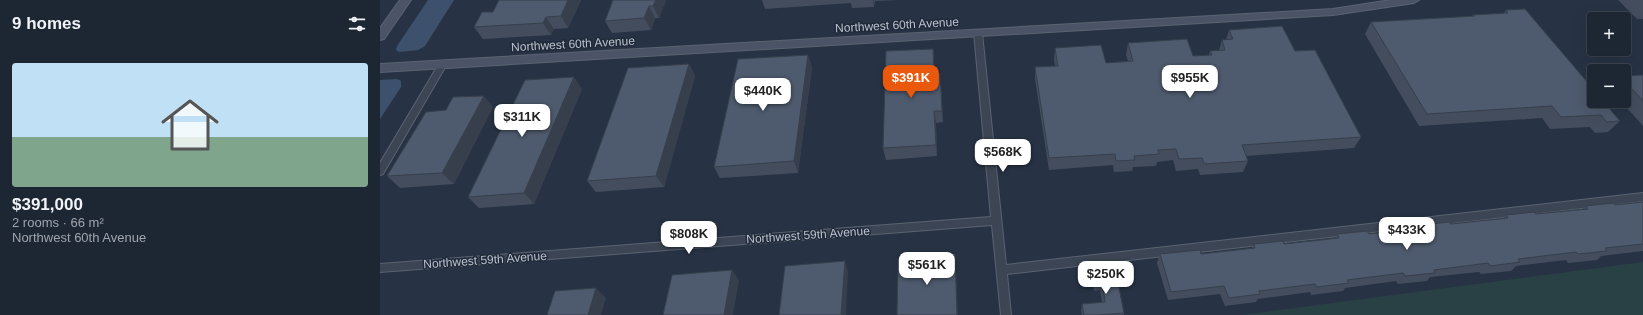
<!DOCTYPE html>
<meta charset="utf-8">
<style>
body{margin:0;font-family:Helvetica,sans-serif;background:#252e3b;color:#f1f3f6;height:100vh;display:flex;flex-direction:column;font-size:15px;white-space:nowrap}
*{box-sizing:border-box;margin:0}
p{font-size:13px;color:#a0a5ac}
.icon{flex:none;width:22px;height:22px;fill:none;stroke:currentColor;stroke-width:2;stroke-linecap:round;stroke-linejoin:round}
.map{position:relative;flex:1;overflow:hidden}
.details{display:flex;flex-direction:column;background:#1d2633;width:380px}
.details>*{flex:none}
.fabs{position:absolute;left:1207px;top:12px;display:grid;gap:8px}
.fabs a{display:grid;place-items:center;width:44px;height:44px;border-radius:4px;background:#1d2633;box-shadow:0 4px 16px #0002,0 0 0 1px #3b434e;font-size:20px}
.price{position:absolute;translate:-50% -34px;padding:0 9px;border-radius:8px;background:#fff;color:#222;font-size:13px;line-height:26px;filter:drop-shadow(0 1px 2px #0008)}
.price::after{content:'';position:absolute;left:50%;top:24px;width:12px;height:9px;margin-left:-6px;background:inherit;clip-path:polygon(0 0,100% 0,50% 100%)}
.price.on{background:#ea580c;color:#fff}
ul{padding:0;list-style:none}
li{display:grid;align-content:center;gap:8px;height:212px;padding:0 12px}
li span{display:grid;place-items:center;height:124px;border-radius:4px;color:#555}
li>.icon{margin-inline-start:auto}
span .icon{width:72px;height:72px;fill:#fffc;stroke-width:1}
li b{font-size:17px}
h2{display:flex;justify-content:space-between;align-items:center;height:48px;padding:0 12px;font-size:17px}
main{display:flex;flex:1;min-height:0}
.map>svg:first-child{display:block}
.green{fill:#294145}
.water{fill:#3d516d}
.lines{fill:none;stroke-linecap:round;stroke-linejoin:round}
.street-casing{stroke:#5a6371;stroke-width:2}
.secondary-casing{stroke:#5a6371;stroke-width:2}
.street{fill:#3c4553;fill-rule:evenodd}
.secondary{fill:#4a5466;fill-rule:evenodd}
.wall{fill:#434d5e}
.shaded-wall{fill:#373f4c}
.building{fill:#4e5a6d;stroke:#373f4c}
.labels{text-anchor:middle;stroke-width:3;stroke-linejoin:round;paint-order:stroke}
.street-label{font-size:12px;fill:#b9c1cd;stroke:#202a39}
</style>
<main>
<section class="details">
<h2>9 homes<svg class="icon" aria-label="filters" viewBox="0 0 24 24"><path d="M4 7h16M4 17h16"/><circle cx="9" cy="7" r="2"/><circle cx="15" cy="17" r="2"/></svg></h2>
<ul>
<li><span style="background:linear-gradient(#bfe0f5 60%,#7fa58c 0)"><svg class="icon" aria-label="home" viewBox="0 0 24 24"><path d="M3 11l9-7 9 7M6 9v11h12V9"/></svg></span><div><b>$391,000</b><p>2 rooms · 66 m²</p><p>Northwest 60th Avenue</p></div></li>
</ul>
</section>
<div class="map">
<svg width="1263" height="315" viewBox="0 0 1263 315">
<rect width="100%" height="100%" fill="#273344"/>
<path class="green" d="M1263,262V315H861Z"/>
<path class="water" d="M48,0H74L45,46L38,50L19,52L16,50L17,46Z
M17,79L21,81V87L0,119V80Z"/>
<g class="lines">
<defs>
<path id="street" d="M598,30L602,33L626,265L1263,193V201L627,274L631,315H621L612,225L0,272V264L611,217L594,33Z
M63,61L67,64L3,174L0,175V163L60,62Z"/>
<path id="secondary" d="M20,0H31L4,39L0,40V28Z
M1011,0H1039L1034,3L953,15L0,72V64L953,9Z"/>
</defs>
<use href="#street" class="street-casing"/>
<use href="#secondary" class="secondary-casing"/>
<use href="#street" class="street"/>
<use href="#secondary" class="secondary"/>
</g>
<path class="wall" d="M201,0L188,28L174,29L171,35L103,39L94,27L113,12Z
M286,0L279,18H275L271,30L232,33L225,21Z
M382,0H520L495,1L494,7L472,8L471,3L385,9Z
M1238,0H1263V19H1257Z
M1126,10L1240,121L1228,132L1215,133L1210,127L1170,129L1162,118L1039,126L985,34L991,22L1092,17L1093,15L1124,13Z
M849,30L915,51L981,137L974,148L866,156L868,161L863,172L820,175L818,169L796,171L793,160L777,162L776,166L753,167L752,171L734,172L733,165L669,170L655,79V67L675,66L674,60L675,48L726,63L748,61L746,55L748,43L813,56L829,55L830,51L839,50L842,40H846Z
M553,49L555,74L561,85L563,122L556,123L557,156L506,160L503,148Z
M309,64L315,76L284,187L216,192L207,181Z
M432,67L418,173L340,178L334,167Z
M1263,75V126L1241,101H1244V76Z
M202,89L154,204L99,208L88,197Z
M113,107L74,184L20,188L7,176Z
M1263,202V251L1221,256L1217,260L1188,263L1186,260L1136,266L1131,271L1101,274L1099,272L1050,277L1047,281L1018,284L1016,281L965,288L963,291L931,295L930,292L878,299L876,302L845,306L840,294L788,300L777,263L780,254H821L872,248L874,244H904L955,238L957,234H989L1038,229L1041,225L1071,224L1122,219L1126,215L1156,214L1202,209L1206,206L1235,205Z
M713,270L744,313V315H702L701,311L702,304L722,302L720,290L714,291L711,278Z"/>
<path class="shaded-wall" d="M188,0H201L188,28L181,16Z
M276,0H286L279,18L273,6Z
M493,0H494V7Z
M269,6L275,18L271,30L264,18Z
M166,17L174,29L171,35L163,23Z
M553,49L554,60L555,86L554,74Z
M428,55L432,67L418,173L414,161Z
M309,64L315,76L284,187L276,176Z
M560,73L561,85L563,122L562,111Z
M194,77L202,89L154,204L144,193Z
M104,96L113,107L74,184L62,173Z
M554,111L556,123L557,156L556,145Z
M575,254L576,265L578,315H577Z
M465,261L468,272L466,315H461Z
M352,270L359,280L353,315H344Z
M216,288L226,298L221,315H208Z"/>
<path class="building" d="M119,0H188L181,16L166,17L163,23L94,27L102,12H113Z
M233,0H276L273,6H269L264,18L225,21Z
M1145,9L1214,90V101H1223L1240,121L1227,122L1221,115L1181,117L1172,106L1047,114L991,22L1095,16L1093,15L1128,13L1126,10Z
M902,26L915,51L935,50L981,137L862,145L868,161L824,164L822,158L799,159L796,149L778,150L779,154L754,156L755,160L736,161L735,154L669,158L655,67L678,66L675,48L721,45L726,63L753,61L748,43L807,39L813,56L832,55L830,51L845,50L842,40L853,39L849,30Z
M553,49L554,74L560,73L562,111H554L556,145L503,148L506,51Z
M428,55L414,161L334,167L358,59Z
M309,64L276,176L207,181L248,68Z
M1263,75V101L1244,80V76Z
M194,77L144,193L88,197L145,80Z
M104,96L62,173L7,176L46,112L66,110L73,97Z
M1263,202V244L1225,248L1227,251L1198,254L1196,252L1138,259L1140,262L1110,266L1108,263L1054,270L1055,273L1025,276L1023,273L967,280L969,283L937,287L935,284L879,291L880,294L849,298L844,286L791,292L780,254L820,250L821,254L875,248L874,244L903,241L904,244L959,238L957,234L987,231L989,234L1043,228L1041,225L1069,222L1071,224L1128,218L1126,215L1154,212L1156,214L1208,209L1206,206L1233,203L1235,205Z
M575,254L577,315H517L518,258Z
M465,261L461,315H399L405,266Z
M735,268L744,313L718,315H704L702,304L725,302L722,282L715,283L713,270Z
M352,270L344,315H283L292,275Z
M216,288L208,315H167L175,291Z"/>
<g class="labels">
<g class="street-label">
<text transform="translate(517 25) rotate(-3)" y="4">Northwest 60th Avenue</text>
<text transform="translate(193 44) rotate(-3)" y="4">Northwest 60th Avenue</text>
<text transform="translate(428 235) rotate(-4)" y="4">Northwest 59th Avenue</text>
<text transform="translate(105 260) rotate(-4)" y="4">Northwest 59th Avenue</text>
</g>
</g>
</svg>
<div class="fabs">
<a>+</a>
<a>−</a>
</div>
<b class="price on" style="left:531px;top:99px">$391K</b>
<b class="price" style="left:810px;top:99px">$955K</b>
<b class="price" style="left:383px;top:112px">$440K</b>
<b class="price" style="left:142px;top:138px">$311K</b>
<b class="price" style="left:623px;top:173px">$568K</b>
<b class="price" style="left:1027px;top:251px">$433K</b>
<b class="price" style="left:309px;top:255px">$808K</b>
<b class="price" style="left:547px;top:286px">$561K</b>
<b class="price" style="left:726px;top:295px">$250K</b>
</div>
</main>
